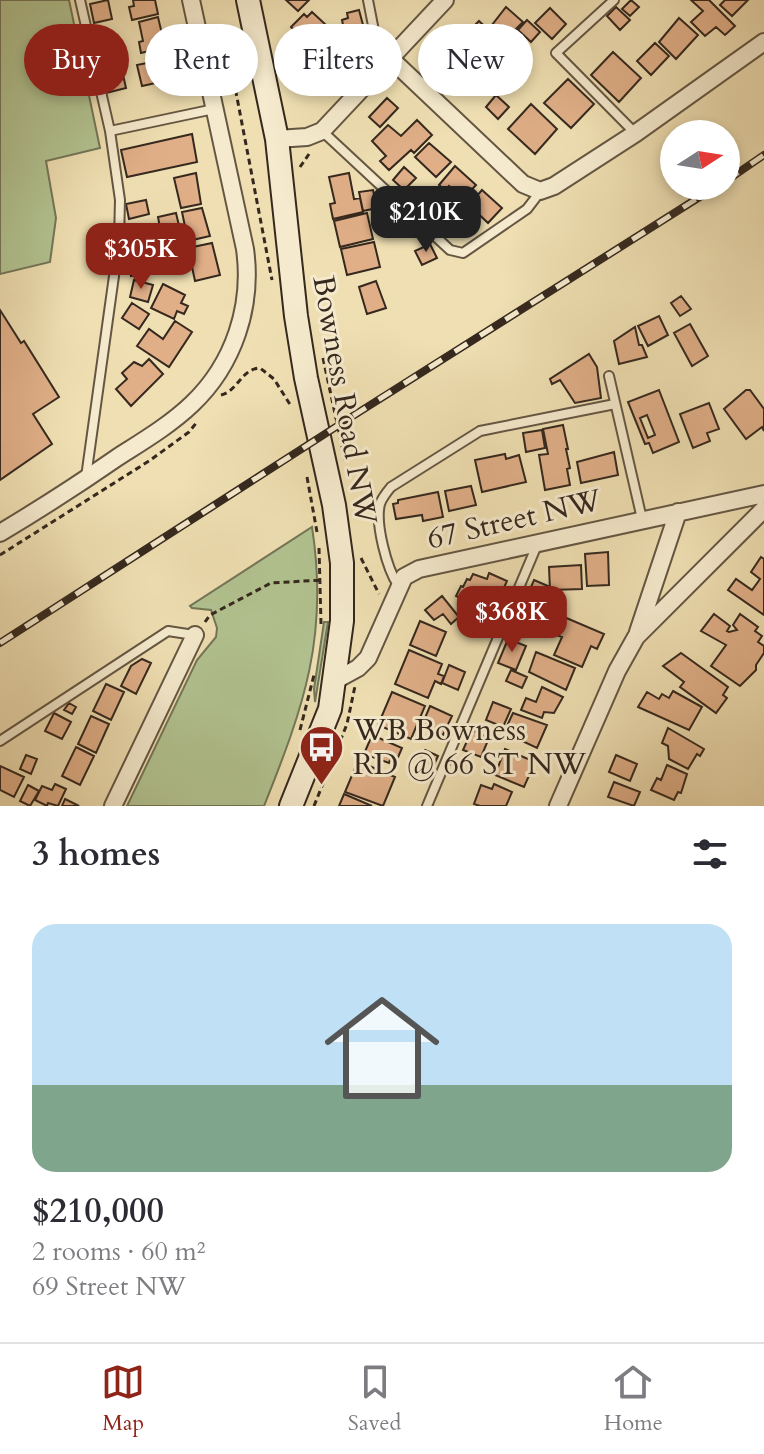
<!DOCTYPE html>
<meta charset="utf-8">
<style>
body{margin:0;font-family:Cardo,serif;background:#f7f7f7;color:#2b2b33;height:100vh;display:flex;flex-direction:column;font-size:30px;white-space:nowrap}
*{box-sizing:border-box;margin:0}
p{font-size:26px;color:#7c7c81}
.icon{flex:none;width:44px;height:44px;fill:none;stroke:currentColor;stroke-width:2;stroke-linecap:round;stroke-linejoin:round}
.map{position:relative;height:806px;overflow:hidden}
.sheet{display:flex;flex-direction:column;background:#fff;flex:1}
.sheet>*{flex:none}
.top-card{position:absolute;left:24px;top:24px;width:716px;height:72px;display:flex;gap:16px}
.needle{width:52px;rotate:78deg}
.fabs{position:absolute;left:660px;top:120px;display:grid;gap:16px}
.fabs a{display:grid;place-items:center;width:80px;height:80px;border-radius:50%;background:#fff;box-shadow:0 4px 12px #0003;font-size:40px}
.price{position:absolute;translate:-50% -68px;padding:0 18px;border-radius:16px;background:#8f2418;color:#fff;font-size:26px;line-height:52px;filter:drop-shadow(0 2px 4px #0008)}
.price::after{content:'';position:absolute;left:50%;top:48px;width:24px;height:18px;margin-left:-12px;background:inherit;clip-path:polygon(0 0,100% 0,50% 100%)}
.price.active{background:#222;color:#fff}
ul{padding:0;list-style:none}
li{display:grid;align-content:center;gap:16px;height:424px;padding:0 32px}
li+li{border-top:2px solid #e1e1e2}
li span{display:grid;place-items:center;height:248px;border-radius:24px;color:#555}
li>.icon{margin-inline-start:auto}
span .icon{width:144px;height:144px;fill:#fffc;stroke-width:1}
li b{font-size:34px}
h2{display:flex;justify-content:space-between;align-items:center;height:96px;padding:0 32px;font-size:34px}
.pill{padding:0 28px;border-radius:36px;background:#fff;box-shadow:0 4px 12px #0003;font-size:28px;line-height:72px}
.pill.active{background:#8f2418;color:#fff}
.dock{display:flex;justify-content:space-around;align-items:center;height:112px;border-top:2px solid #e1e1e2;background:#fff;font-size:22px;color:#7c7c81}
.dock a{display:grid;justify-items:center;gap:4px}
.dock .active{color:#8f2418}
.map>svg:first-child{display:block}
.green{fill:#b2c391;stroke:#747658;stroke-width:2}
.building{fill:#e0af88;stroke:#35281e;stroke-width:2;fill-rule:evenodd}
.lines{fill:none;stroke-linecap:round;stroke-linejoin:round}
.lane-casing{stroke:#645643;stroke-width:12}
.street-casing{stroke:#645643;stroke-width:20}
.secondary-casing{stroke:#35281e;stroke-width:26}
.path{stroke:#35281e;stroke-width:3;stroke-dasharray:6 4;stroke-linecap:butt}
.lane{stroke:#f5eacd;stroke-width:8}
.street{stroke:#f5eacd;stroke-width:16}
.secondary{stroke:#f5eacd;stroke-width:22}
.rail-casing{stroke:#35281e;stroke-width:8}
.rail{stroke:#f5eacd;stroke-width:5;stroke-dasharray:15;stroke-linecap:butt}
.labels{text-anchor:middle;stroke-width:6;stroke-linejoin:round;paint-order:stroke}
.street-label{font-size:30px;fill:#35281e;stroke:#f5eacd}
.poi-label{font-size:30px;fill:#35281e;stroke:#f5eacd;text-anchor:start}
</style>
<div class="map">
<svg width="764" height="806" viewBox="0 0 764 806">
<rect width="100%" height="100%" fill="#efdfb2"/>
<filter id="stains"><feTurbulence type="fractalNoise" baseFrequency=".0025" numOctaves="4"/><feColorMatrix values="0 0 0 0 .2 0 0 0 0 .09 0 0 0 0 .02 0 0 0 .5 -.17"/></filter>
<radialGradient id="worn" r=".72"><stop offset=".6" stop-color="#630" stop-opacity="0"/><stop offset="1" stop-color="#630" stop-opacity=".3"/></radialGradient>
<path class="green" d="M0,0H69L100,148L46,161L56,218L50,262L0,274Z
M312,527C329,636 304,706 264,806H127L197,660L216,637L217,628L211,610L192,608L190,606Z
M324,622H328L315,702L314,689Z"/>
<path class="building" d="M108,0L112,19L94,23L90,4Z
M133,0H155L158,14L132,20L129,7L134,6Z
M286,0H309L298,11Z
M631,0L639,7L630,16L622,9Z
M691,0H709L735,26L725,35L716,27L705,36L691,22L703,11Z
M725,0H748L732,16L720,5Z
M506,7L523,22L506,39L492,25Z
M616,7L630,20L620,30L607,16Z
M550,8L566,24L552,39L535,23Z
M359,10L366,36L346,40L342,20L348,18L347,13Z
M312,12L326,25L308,44L291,27L304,14L307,17Z
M158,17L165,47L141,53L139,42L143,41L139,22Z
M679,18L698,35L676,59L659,42Z
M527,20L540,32L531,42L518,30Z
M479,21L511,51L500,62L468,32Z
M456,35L483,60L455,87L442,75L446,72L434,60Z
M333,40L340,69L321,74L312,46Z
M655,43L669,56L651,75L637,61Z
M120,44L123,58L102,63L99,49Z
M613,52L641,78L619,102L591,75Z
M168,54L174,79L142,86L137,65L152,62L151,58Z
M121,66L126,88L106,93L101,70Z
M568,79L594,104L571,128L544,103Z
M496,95L509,107L498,119L486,107Z
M387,98L398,108L380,127L369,117Z
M531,104L557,129L535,154L508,129Z
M417,120L432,135L414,153L411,150L389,170L380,161L386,156L372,141L388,125L401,136Z
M192,134L197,162L127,177L121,150Z
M429,143L451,162L436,177L415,157Z
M455,166L476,185L463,199L449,186L445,190L439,185Z
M404,167L416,178L404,190L393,180Z
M196,173L201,204L181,208L174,178Z
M349,173L354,199L360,198L363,212L333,219L330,204L335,203L329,177Z
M435,188L450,202L436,217L421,203Z
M373,190L377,208L363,211L359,192Z
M482,190L502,208L488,223L469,205Z
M146,200L149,214L129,219L126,204Z
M202,208L210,236L188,241L182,212Z
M176,213L180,230L161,234L158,217Z
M367,213L373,239L340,247L334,221Z
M458,214L467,222L456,234L447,226Z
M374,242L380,267L347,275L341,249Z
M212,243L220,275L195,281L188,248Z
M430,244L437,258L422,265L415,251Z
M151,254L154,271L131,276L128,259Z
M134,280L153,285L148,302L130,297Z
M376,281L386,308L367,314L359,287Z
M163,284L185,295L181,303L188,306L184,314L177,311L174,319L151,308Z
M681,296L691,309L680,316L671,303Z
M132,303L149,314L139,329L122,318Z
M0,310L21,343L24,341L59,397L33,414L52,444L0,480Z
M659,316L668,335L648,346L638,326Z
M175,321L192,332L169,367L137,346L149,329L163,339Z
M690,324L708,356L692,366L674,333Z
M635,327L639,345H642L647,357L619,364L614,341Z
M589,354L597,367L601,398L575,403L560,380L552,384L550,379Z
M149,359L163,374L131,406L116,389L127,379L122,373L134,362L142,366Z
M659,390L679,442L653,453L649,443L645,444L628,402ZM647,415L655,435L648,438L640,418Z
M746,390H750L764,409V431L762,427L746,439L724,409Z
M709,403L719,429L707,433L710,441L693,448L680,414Z
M563,425L568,449H566L570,468L567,469L570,485L545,490L539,455L548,454L543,429Z
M542,430L545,448L526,452L523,433Z
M614,452L618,475L581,483L577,462Z
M505,454L506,459L519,455L526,482L482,492L475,460Z
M471,486L476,505L449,511L445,491Z
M438,492L443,517L423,521L422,515L396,519L393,504L398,503V500Z
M608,552L609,585L587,586L585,554Z
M761,557L764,559V615L728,590L736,579L752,590L760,579L751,572Z
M581,565L582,589L550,590L549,567Z
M489,573L507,581L493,612L456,596L461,586L463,587L467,579L470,580L473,574L487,579Z
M534,580L548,586L552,593L547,605L527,596Z
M442,596L459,617L451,624L443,614L434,620L425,610Z
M714,614L730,626L727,631L729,632L737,630L733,625L740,614L758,627L755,631L762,636L758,642L764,646V653L756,665V670L740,686L711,666L726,645L701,631Z
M564,617L604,634L597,649L591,646L582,667L554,655L562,637L556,635Z
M420,621L446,632L436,656L410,645Z
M508,639L526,646L516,670L498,663Z
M409,650L442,664L438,674L444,676L441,684L435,681L428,698L395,684Z
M536,652L575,668L566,690L529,672Z
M681,653L728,687L723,695L727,698L716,713L680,687L684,682L663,666Z
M142,659L151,663L136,694L121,686L131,666Z
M449,665L465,672L458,690L442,683Z
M511,670L527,677L522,688L506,681Z
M106,684L124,692L111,720L93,711Z
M542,687L563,697L554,713L544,712L542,718L521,710L526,698L536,702Z
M673,691L702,707L689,730L638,707L647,692L659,699L662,694L669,698Z
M392,692L425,706L411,739L378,725Z
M493,702L511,709L503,727L486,720Z
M69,703L76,707L72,714L64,710Z
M430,706L452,716L443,735L422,725Z
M54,713L71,722L62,739L45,731Z
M513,713L547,725L537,748L520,740L522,735L506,728Z
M91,716L109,724L96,753L78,744Z
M668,728L704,749L700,756L697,754L688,769L669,759L668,746L662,743Z
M472,730L489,738L481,757L463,750Z
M372,735L402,748L396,762L390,760L389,763L364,754Z
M76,747L94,756L80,785L62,776Z
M505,749L535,762L524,787L495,775Z
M425,750L438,756L434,765L421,759Z
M26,755L37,759L31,774L20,769Z
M616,755L637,764L630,781L609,772Z
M358,761L395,777L383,806L345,792Z
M667,765L687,774L681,793L678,792L674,800L651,790L657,778L661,780Z
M0,766L24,777L14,797L0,790Z
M614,782L640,792L634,806L608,797Z
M55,784L66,789L58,806L48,803L47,806L35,800L42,786L52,790Z
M494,784L512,792L506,806H480L474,804L481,785L492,789Z
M28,785L39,791L30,806L20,801Z
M344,794L372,806H339Z
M65,799L79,806H62Z"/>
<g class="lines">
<defs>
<path id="lane" d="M80,0L110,131L120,200L119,240L86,477
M368,0L376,41L390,58
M614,0L556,53L635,133
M110,131L214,109
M322,131L450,250L463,253L527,209L540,192
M609,376L642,519
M398,585C387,569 375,524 380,504C382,498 386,493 391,487L480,431L615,404
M0,741L168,631L194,635
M427,806L537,545"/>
<path id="street" d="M391,59L523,184L540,191L554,186L636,133L764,42
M277,139L307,137L322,131L445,0
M0,533C40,509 79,484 118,457C143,441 170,425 192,404C234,364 253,306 245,249L191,0
M638,632L678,512
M336,680L358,668L368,658L404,577L419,569L764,494
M113,806L195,635
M558,806L617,671L636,637L764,509"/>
<path id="secondary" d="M248,0L277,139L296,316L306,378L334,505L342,563V621L330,709L291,806"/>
</defs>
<use href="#lane" class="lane-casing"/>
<use href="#street" class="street-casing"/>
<use href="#secondary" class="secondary-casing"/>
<path class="path" d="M240,61L234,82L272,280
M300,167L309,154
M323,358L345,460
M221,395C238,391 241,369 260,368L274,379L291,406
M307,477L317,532
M319,548L321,624
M0,555L149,461L189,432L197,422
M361,558L379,594
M205,622L210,615L271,583L322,580
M300,730L314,675
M314,806L347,724L355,686"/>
<use href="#lane" class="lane"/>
<use href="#street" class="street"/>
<use href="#secondary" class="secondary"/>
<defs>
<path id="rail" d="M726,181L764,155
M0,643L356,414L717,186"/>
</defs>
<use href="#rail" class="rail-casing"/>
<use href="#rail" class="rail"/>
</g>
<defs>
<symbol id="bus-pin" viewBox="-11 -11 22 30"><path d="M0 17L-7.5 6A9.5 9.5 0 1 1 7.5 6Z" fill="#8f2418" stroke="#f5eacd"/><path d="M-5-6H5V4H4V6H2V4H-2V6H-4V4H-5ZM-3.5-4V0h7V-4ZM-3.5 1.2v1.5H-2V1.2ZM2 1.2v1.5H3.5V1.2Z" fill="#fff"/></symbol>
</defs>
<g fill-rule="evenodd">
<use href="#bus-pin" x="296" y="722" width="51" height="69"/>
</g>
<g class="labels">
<g class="street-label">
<text transform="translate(345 400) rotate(80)" y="10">Bowness Road NW</text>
<text transform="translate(514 519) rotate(-13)" y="10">67 Street NW</text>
</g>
<g class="poi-label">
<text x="353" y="740">WB Bowness<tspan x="353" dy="34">RD @ 66 ST NW</tspan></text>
</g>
</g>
<rect width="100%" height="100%" filter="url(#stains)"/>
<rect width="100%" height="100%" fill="url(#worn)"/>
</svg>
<div class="fabs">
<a><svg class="needle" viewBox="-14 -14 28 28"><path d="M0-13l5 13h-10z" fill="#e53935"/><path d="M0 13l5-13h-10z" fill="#7c7c81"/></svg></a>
</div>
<b class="price active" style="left:426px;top:254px">$210K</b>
<b class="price" style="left:141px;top:291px">$305K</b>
<b class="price" style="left:512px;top:654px">$368K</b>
<div class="top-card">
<a class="pill active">Buy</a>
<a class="pill">Rent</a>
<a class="pill">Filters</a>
<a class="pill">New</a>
</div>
</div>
<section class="sheet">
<h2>3 homes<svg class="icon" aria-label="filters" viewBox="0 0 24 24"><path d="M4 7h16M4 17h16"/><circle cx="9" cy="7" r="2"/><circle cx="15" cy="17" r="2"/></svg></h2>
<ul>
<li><span style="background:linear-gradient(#bfe0f5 65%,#7fa58c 0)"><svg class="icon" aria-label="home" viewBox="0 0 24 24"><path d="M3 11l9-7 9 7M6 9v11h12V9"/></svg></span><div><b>$210,000</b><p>2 rooms · 60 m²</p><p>69 Street NW</p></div></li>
</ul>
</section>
<nav class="dock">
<a class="active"><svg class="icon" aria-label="map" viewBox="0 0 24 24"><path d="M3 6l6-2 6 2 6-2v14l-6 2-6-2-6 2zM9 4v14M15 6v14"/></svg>Map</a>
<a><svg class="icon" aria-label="saved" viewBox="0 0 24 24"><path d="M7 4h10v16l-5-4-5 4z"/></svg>Saved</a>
<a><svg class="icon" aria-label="home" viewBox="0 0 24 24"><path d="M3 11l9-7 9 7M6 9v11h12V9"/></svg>Home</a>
</nav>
